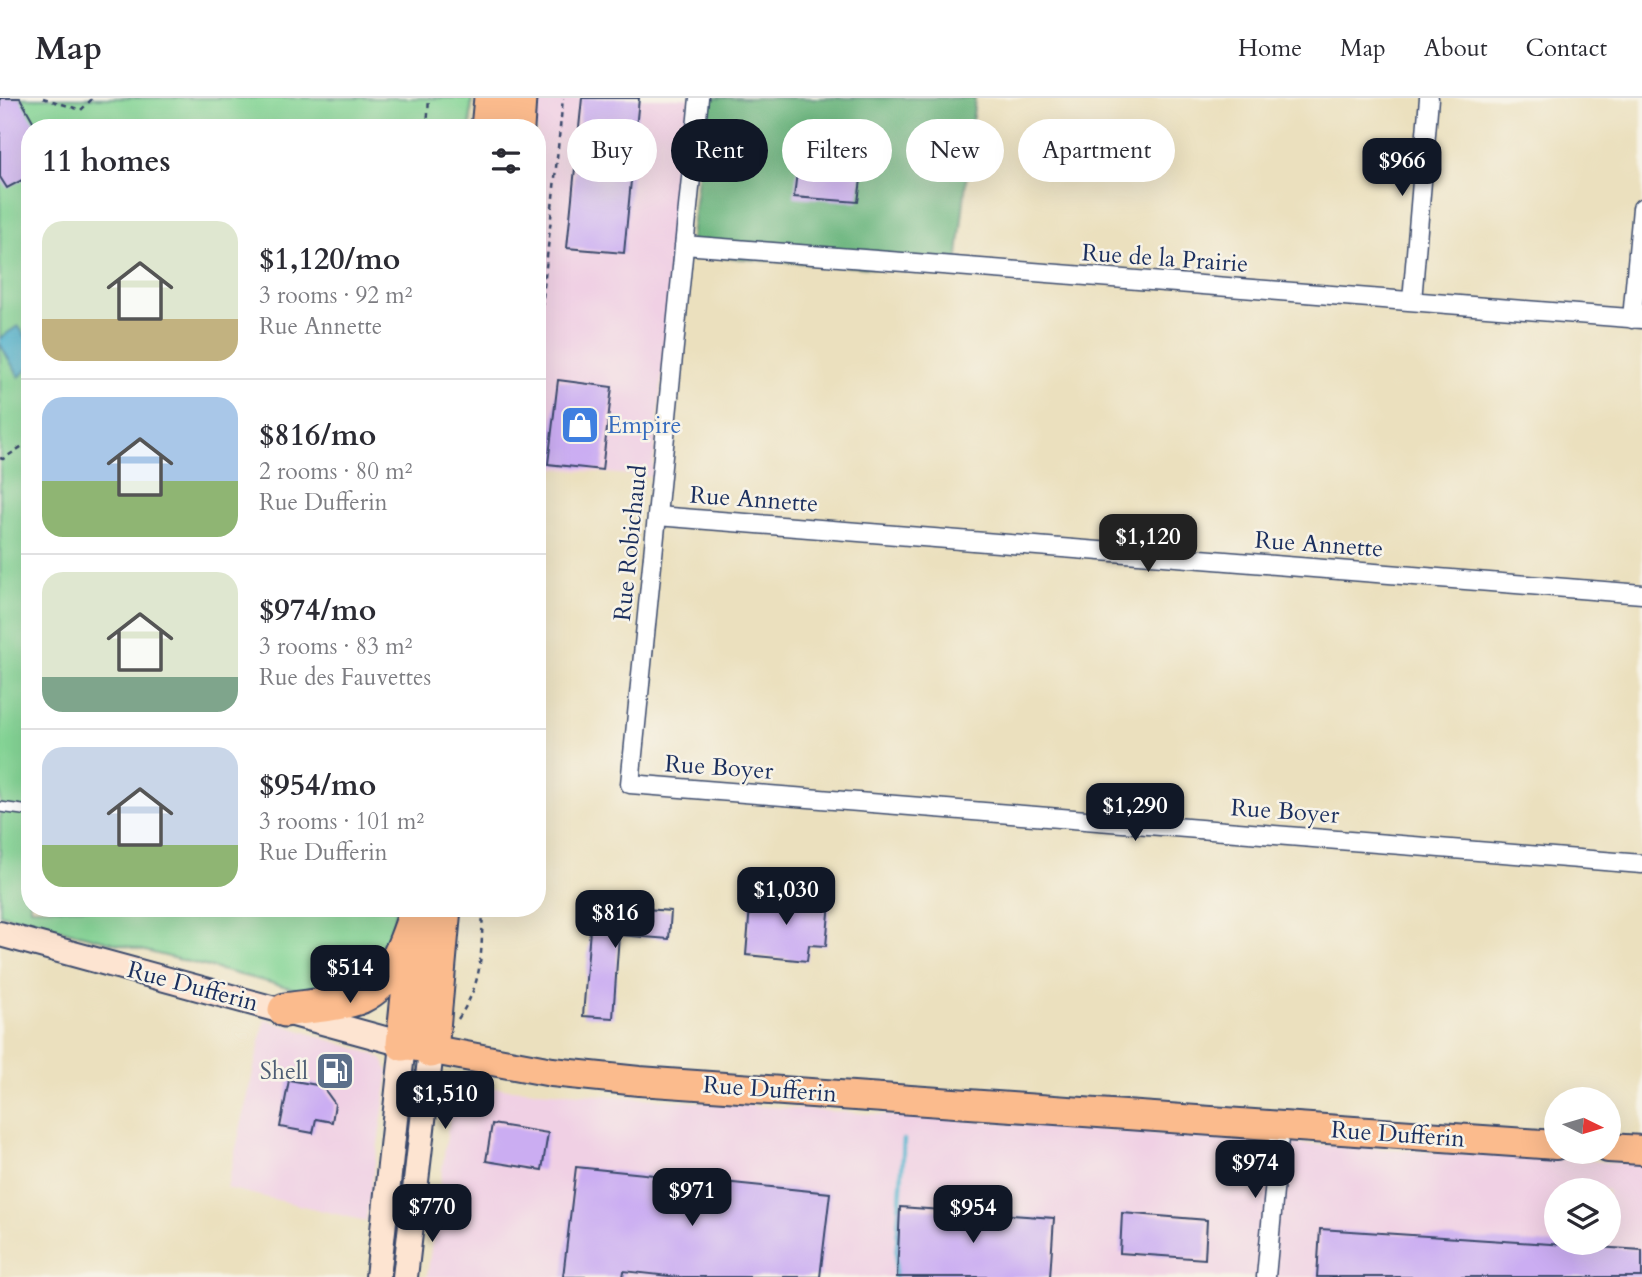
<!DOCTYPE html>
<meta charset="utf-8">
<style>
body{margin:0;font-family:Cardo,serif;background:#f7f7f7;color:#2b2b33;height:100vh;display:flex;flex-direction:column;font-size:26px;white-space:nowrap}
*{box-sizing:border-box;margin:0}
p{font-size:23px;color:#7c7c81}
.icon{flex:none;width:38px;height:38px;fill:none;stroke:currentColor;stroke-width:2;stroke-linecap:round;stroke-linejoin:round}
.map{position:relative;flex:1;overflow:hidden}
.sheet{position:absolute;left:21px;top:21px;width:525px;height:798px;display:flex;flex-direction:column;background:#fff;border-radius:28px;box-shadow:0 7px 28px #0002}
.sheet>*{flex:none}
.top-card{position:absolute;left:567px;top:21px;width:665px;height:63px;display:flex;gap:14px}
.needle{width:46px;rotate:95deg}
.buttons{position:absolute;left:1544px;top:989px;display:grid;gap:14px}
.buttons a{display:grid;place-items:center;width:77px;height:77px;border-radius:50%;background:#fff;box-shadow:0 7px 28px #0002;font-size:35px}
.price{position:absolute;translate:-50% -60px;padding:0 16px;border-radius:14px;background:#111827;color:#fff;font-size:23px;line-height:46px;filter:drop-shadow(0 2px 4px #0008)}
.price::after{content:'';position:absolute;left:50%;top:42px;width:21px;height:16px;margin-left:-10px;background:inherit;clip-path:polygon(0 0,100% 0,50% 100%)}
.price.on{background:#222;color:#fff}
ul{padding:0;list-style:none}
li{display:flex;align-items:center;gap:21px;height:175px;padding:0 21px}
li+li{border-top:2px solid #e1e1e2}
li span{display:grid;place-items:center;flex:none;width:196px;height:140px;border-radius:21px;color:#555}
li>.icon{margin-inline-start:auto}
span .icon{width:84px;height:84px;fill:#fffc;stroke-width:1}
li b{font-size:30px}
h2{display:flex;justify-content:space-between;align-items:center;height:84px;padding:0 21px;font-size:30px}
.tag{padding:0 24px;border-radius:32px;background:#fff;box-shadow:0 7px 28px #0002;font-size:24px;line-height:63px}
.tag.on{background:#111827;color:#fff}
header{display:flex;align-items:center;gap:42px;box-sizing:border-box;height:98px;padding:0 35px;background:#fff;border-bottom:2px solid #e1e1e2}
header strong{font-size:33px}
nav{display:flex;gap:38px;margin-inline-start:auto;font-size:24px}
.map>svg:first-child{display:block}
.built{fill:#f0d0e4;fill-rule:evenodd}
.green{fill:#85d596;stroke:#50827a;stroke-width:2}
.forest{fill:#6cb67f;stroke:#44726e;stroke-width:2}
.water{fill:#50b4cf;stroke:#367296;stroke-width:2}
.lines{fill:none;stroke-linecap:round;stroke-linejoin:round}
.stream{stroke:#50b4cf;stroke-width:4.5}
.building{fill:#cbadf2}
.lane-casing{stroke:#3a4a6c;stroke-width:12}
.street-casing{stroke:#3a4a6c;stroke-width:21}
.secondary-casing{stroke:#3a4a6c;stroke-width:28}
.primary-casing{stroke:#3a4a6c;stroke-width:32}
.highway-casing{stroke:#3a4a6c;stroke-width:37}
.path{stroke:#3a4a6c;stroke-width:2.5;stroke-dasharray:5 5;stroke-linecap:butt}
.lane{stroke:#fff;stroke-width:9}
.street{stroke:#fff;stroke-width:18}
.secondary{stroke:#fde4d1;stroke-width:24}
.primary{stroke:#fbbb8d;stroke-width:28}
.highway{stroke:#fbbb8d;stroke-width:33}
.labels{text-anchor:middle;stroke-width:5;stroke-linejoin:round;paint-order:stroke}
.street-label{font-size:24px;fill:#1b2f5e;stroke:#f7f3e8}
.shop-label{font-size:24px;fill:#366cbe;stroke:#f7f3e8;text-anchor:start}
.service-label{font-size:24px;fill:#4e5e75;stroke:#f7f3e8;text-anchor:end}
</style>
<header>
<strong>Map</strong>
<nav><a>Home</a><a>Map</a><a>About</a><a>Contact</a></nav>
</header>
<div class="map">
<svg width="1642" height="1179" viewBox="0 0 1642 1179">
<rect width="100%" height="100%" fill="#f7f3e8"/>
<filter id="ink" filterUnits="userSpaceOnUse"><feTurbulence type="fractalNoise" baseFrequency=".0143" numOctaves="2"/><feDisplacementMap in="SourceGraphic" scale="14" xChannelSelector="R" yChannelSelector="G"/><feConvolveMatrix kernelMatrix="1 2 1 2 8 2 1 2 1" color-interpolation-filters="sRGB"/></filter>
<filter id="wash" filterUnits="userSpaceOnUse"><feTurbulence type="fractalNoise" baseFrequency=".00686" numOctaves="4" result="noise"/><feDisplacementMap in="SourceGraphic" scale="28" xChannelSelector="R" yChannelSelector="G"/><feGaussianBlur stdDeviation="1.57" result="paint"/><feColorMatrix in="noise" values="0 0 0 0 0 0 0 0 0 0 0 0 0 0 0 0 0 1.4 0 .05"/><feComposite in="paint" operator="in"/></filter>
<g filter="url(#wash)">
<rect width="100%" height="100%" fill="#ebe0be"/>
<path class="built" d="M536,0H690L652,379L537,369V30H534Z
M265,921L376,957L383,962L389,975L366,1123L227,1090Z
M454,987L1307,1046L1642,1066V1179H427ZM1556,1092H1608V1144H1556Z"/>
<path class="green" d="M0,0H472L470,30H30V810H397L386,852L365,875L338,889L303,893L0,816Z"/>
<path class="forest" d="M707,0H975L956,176L689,157Z"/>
<path class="water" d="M18,228L30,244V269L19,279L0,246V240Z"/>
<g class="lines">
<path class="stream" d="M895,1179L904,1042"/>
</g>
<g id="blocks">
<path class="building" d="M0,0H20L37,30H30V78L7,90L0,79Z
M582,0H639L624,155L567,150Z
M801,40L866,45L858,104L794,99Z
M558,282L612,289L602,372L548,366Z
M751,796L830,804L826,848L809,847L807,863L746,857Z
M592,807L671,813L669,841L619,837L613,920L583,918Z
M289,982L322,988L335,1006L332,1024L316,1021L313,1035L280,1029Z
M492,1026L548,1035L542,1072L486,1063Z
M576,1069L830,1095L820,1179H678L624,1173L623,1179H563Z
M900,1109L1054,1120L1050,1179H897Z
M1122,1115L1207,1122L1205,1161L1120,1155Z
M1320,1131L1642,1152V1179H1317Z"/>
</g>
</g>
<g filter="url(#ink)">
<use href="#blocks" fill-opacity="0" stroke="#3a4a6c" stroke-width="2"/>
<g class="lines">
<defs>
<path id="lane" d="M0,709L30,713"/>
<path id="street" d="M699,0L630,686L1642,766
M684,147L1642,221
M1412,203L1429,0
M1632,221L1642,110
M657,418L1642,496
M1266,1179L1280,1029"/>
<path id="secondary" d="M0,836L403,946L378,1179
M405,1179L431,953"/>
<path id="primary" d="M412,948L552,974L639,983L1556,1047
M1608,1050L1642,1052"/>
<path id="highway" d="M488,30L491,0
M517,30L519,0
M285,912C304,909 344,906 360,899C395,882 406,845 417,811
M403,946L414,840
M431,953L444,810"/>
</defs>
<use href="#lane" class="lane-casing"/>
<use href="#street" class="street-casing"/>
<use href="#secondary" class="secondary-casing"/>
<use href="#primary" class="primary-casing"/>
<use href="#highway" class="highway-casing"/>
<path class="path" d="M43,0L81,12L93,0
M427,30L429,0
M537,259L563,0
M0,360L3,361L30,343
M458,921C484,883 481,854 483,810"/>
<use href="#lane" class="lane"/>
<use href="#street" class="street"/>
<use href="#secondary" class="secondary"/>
<use href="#primary" class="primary"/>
<use href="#highway" class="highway"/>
</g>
</g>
<defs>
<symbol id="shop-square" viewBox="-11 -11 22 22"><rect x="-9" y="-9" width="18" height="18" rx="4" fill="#3f7fe0" stroke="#f7f3e8"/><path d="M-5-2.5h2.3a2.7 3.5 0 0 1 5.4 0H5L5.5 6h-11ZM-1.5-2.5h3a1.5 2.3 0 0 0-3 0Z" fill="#fff"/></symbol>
<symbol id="fuel-square" viewBox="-11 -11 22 22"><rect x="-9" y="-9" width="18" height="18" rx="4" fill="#5c6f8a" stroke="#f7f3e8"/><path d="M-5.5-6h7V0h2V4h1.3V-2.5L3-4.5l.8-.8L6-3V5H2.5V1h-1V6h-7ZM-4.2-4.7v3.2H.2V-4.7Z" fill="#fff"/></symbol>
</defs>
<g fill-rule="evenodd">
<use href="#shop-square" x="558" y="305" width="44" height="44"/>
<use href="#fuel-square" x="313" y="951" width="44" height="44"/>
</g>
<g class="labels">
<g class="street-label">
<text transform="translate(1165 160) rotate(4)" y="8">Rue de la Prairie</text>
<text transform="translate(754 401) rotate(4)" y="8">Rue Annette</text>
<text transform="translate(630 445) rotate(-84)" y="8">Rue Robichaud</text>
<text transform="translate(1319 446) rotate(4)" y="8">Rue Annette</text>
<text transform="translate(719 669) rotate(4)" y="8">Rue Boyer</text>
<text transform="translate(1285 713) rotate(4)" y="8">Rue Boyer</text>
<text transform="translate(193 888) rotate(15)" y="8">Rue Dufferin</text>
<text transform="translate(770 991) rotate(4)" y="8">Rue Dufferin</text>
<text transform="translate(1398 1036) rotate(4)" y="8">Rue Dufferin</text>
</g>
<g class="shop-label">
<text x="607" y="335">Empire</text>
</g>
<g class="service-label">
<text x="308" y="981">Shell</text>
</g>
</g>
</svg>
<div class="buttons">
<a><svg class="needle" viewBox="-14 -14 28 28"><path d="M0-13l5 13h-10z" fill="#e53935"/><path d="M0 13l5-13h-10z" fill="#7c7c81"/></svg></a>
<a><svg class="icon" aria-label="layers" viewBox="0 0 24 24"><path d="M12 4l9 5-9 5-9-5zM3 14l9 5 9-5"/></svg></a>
</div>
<b class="price" style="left:1402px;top:100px">$966</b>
<b class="price on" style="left:1148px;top:476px">$1,120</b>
<b class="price" style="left:1135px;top:745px">$1,290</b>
<b class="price" style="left:786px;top:829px">$1,030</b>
<b class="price" style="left:615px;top:852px">$816</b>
<b class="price" style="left:350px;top:907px">$514</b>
<b class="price" style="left:445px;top:1033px">$1,510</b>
<b class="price" style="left:1255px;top:1102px">$974</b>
<b class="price" style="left:692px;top:1130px">$971</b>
<b class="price" style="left:432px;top:1146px">$770</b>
<b class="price" style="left:973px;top:1147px">$954</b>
<div class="top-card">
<a class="tag">Buy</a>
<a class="tag on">Rent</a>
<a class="tag">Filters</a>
<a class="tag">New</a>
<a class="tag">Apartment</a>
</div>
<section class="sheet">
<h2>11 homes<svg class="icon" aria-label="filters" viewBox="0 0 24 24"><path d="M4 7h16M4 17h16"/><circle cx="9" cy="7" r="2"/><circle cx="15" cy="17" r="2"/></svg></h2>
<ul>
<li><span style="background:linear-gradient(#dfe7d0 70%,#c2b280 0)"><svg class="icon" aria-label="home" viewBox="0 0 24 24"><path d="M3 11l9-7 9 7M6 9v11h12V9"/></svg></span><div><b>$1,120/mo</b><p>3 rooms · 92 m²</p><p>Rue Annette</p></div></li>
<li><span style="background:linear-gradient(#a9c7e8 60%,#8fb573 0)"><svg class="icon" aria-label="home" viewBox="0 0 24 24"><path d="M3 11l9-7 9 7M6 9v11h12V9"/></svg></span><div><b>$816/mo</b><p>2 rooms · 80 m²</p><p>Rue Dufferin</p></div></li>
<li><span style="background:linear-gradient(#dfe7d0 75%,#7fa58c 0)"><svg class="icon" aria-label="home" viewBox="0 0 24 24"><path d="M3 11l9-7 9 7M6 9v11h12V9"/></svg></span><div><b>$974/mo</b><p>3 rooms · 83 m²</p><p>Rue des Fauvettes</p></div></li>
<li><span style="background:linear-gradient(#c9d6e8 70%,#8fb573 0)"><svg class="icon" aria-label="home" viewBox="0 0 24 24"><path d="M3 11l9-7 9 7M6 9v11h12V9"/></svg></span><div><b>$954/mo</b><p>3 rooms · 101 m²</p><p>Rue Dufferin</p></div></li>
</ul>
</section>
</div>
